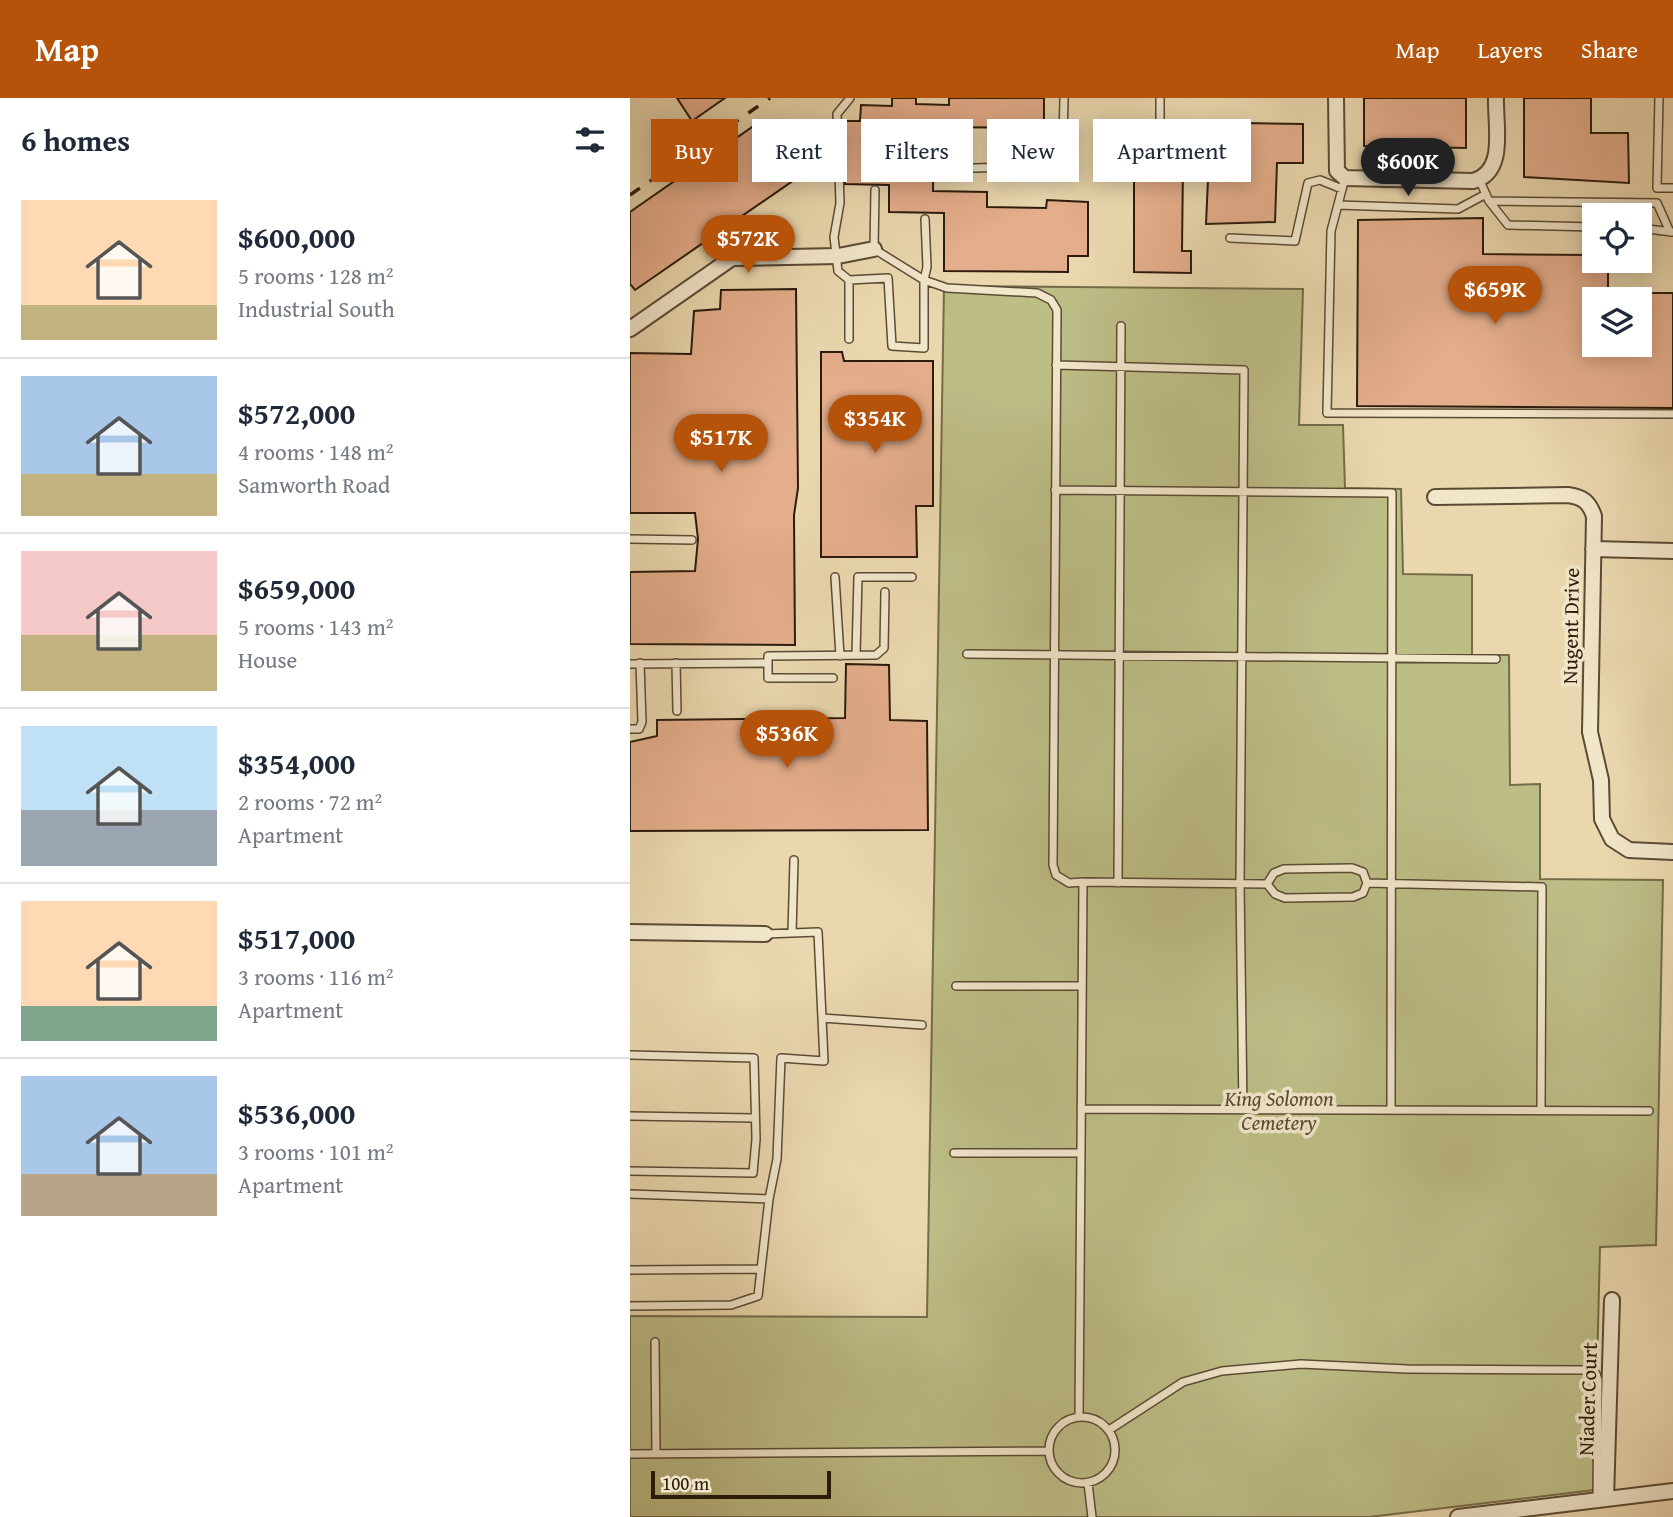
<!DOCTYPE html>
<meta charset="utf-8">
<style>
body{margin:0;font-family:"Gentium Book Plus",serif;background:#f2f2f3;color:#1f2937;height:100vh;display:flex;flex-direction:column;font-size:26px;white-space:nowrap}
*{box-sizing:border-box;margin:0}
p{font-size:23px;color:#747a83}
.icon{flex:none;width:38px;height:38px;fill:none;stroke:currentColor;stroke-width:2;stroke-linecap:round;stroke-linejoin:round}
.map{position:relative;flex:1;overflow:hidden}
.panel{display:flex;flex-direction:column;background:#fff;width:630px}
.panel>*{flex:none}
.banner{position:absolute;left:21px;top:21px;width:665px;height:63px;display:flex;gap:14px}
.controls{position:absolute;left:952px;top:105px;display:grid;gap:14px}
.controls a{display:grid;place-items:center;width:70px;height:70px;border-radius:0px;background:#fff;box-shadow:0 4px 18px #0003;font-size:35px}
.scale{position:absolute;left:21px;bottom:18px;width:180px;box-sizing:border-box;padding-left:7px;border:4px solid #2b1c0b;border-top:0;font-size:19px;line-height:24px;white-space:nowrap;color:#2b1c0b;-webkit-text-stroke:5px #f1e5ca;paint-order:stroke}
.price{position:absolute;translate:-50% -60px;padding:0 16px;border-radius:24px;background:#b45309;color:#fff;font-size:23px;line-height:46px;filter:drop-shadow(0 2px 4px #0008)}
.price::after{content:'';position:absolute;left:50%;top:42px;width:21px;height:16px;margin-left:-10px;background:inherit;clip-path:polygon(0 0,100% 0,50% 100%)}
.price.active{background:#222;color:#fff}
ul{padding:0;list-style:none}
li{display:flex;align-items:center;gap:21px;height:175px;padding:0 21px}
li+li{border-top:2px solid #e0e1e3}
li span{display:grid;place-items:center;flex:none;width:196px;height:140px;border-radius:0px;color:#555}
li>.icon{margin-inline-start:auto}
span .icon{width:84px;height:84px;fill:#fffc;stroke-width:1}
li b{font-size:30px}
h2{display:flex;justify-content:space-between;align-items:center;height:84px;padding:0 21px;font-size:30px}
.pill{padding:0 24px;border-radius:0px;background:#fff;box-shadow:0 4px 18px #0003;font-size:24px;line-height:63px}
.pill.active{background:#b45309;color:#fff}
header{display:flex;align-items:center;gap:42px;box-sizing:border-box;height:98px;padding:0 35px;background:#b45309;color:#fff}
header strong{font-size:33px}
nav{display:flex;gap:38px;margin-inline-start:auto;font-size:24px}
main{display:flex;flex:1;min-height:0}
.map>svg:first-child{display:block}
.green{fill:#bdbd86;stroke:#746c48;stroke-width:2}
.building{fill:#e4ad8b;stroke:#2b1c0b;stroke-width:2}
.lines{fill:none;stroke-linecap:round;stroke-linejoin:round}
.service-casing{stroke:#5b4b34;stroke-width:10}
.minor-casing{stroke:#5b4b34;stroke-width:18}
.service{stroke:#f1e5ca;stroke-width:7}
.minor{stroke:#f1e5ca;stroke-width:14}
.rail{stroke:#2b1c0b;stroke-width:3.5;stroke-dasharray:12 12;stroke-linecap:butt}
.labels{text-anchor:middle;stroke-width:7;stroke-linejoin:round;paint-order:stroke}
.street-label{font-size:21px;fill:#2b1c0b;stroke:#f1e5ca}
.park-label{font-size:21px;font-style:italic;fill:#574c30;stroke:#f1e5ca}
</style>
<header>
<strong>Map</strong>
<nav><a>Map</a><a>Layers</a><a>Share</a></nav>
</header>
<main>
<section class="panel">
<h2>6 homes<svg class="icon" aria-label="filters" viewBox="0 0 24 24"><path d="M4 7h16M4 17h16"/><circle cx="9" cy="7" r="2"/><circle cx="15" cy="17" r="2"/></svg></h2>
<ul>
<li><span style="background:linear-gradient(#ffd9b3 75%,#c2b280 0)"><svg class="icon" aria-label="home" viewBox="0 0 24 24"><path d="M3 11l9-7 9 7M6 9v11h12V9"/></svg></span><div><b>$600,000</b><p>5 rooms · 128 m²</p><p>Industrial South</p></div></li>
<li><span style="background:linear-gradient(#a9c7e8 70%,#c2b280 0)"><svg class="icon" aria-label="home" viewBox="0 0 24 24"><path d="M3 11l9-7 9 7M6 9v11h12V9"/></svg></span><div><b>$572,000</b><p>4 rooms · 148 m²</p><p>Samworth Road</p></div></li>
<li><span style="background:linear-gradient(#f6c9c9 60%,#c2b280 0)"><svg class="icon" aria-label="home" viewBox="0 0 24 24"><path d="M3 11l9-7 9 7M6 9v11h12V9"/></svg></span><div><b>$659,000</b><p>5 rooms · 143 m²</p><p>House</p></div></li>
<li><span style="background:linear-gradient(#bfe0f5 60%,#9aa5b1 0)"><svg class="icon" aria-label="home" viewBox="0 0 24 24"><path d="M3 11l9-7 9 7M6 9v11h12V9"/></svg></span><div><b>$354,000</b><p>2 rooms · 72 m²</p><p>Apartment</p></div></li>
<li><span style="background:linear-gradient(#ffd9b3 75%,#7fa58c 0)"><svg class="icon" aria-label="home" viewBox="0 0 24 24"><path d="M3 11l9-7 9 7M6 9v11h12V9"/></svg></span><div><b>$517,000</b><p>3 rooms · 116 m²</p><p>Apartment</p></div></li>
<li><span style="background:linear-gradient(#a9c7e8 70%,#b9a48a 0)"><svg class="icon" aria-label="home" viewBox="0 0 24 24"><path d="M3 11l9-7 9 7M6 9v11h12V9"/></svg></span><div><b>$536,000</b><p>3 rooms · 101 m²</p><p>Apartment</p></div></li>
</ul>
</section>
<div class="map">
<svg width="1043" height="1419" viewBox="0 0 1043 1419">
<rect width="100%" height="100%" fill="#ead7ae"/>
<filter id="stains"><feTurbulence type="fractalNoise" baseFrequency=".00286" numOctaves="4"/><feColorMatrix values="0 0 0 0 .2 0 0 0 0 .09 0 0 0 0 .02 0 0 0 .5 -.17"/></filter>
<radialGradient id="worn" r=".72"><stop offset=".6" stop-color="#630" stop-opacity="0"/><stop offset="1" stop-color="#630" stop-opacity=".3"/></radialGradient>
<path class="green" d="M314,188L673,191L669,327H713L715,390L771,391L773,476L842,477V557H879L880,687L910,686V781L1033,782L1026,1147L970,1149L964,1392L739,1419H0V1218L297,1219Z"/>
<path class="building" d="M47,0H95L62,23Z
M262,0H286V6L319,7V0H414V30L304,29L303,93L357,94V109L416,110L417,102L458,104V158H438V174L314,173V115L259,114V87L215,86L216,23H230L231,7L262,8Z
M734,0H836V50L734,48Z
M894,0H961V35H998L999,85L894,79Z
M128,25L167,80L5,192L0,186V114Z
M611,25L673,26V65H647L645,124L576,126L580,37H610Z
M504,65L553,66L552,153H561V175L504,174Z
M853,120V156L962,157V173L978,174V201H964V247H1010V195H1043V310L727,308L728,122Z
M166,191L168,390L164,417L165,547L0,546V474L65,473L68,441L65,415H0V255L61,256L64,213L90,211L91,192Z
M191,254H212L214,263H303V408H286L287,459H191Z
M216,566L259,567L260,622L297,623L298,732L0,733V644L27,638V622L215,620Z"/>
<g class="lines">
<defs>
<path id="service" d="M220,0L207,16L210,105L204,139L208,173L219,182L258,180L262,248L294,250V182L244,151L245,92
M530,0V57
M1029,0L1027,90H1043
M344,70L416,68L433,42L434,0
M715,80L701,133L697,315L1043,316
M849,81L859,103L878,127L964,129
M859,103L1027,105L1040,134
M708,107L828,111L856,96
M295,121L297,169L294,182L317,190L407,195L421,202L427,212L423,767L426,777L439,785L453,784L449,1319
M1010,130L1042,134
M600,140L665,143L678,85L690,82L712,91
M219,241V182
M426,267L614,272L610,786L613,1012
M425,392L762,395L761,1012
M0,441L62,442
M205,479L210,558
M337,556L866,561
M226,557L228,479H282
M46,565L47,613
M0,566L138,565
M203,580H138V558L246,557L254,550L255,494
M0,631H9L12,624L10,565
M722,770L733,774L737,785L733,795L723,799L655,800L645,796L637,786L644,775L654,771Z
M453,784L637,786
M488,785L491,228
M737,785L912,789L911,1012
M162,835L164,762
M326,888H452
M192,920L292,927
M0,957L124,960L126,1041L123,1075L0,1073
M451,1011L1019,1013
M0,1018L124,1020
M324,1055H451
M0,1096L139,1101L147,1061L151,960L194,963L188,834L135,836
M0,1172L131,1171
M0,1208L101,1207L128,1198L139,1101
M25,1244L26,1356
M419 1352a33 33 0 1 1 66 0a33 33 0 1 1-66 0Z
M479,1332L553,1284L592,1273L671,1266L777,1271L960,1272L966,1276L968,1282L967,1402
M0,1356L419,1353
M458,1385L462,1419"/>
<path id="minor" d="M706,0L707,73L715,80L843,83C877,74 865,28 866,0
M0,231L102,160L208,158L244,151
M805,399L938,397C953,399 959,404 964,418L960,634L971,682L972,721L982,741L999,752L1043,754
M963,451L1043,453
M0,834L135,836
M976,1401L982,1202
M828,1419L1043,1393"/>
</defs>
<use href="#service" class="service-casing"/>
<use href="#minor" class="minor-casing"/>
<use href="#service" class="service"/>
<use href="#minor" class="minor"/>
<path class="rail" d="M0,97L140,0"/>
</g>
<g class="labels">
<g class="street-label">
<text transform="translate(941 528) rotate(-89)" y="7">Nugent Drive</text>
<text transform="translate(958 1301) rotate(-88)" y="7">Niader Court</text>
</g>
<g class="park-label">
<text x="649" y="1008">King Solomon<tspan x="649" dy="24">Cemetery</tspan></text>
</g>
</g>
<rect width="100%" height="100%" filter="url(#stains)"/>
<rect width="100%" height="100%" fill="url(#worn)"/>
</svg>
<div class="controls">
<a><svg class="icon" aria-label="locate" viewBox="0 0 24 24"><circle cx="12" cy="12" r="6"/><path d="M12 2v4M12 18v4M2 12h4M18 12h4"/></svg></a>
<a><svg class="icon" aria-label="layers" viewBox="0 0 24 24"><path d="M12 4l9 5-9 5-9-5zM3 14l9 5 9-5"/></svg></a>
</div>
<div class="scale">100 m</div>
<b class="price active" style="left:778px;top:100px">$600K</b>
<b class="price" style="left:118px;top:177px">$572K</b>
<b class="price" style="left:865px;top:228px">$659K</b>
<b class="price" style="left:245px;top:357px">$354K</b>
<b class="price" style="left:91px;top:376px">$517K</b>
<b class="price" style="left:157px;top:672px">$536K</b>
<div class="banner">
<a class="pill active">Buy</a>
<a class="pill">Rent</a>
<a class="pill">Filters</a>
<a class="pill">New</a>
<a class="pill">Apartment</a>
</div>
</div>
</main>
